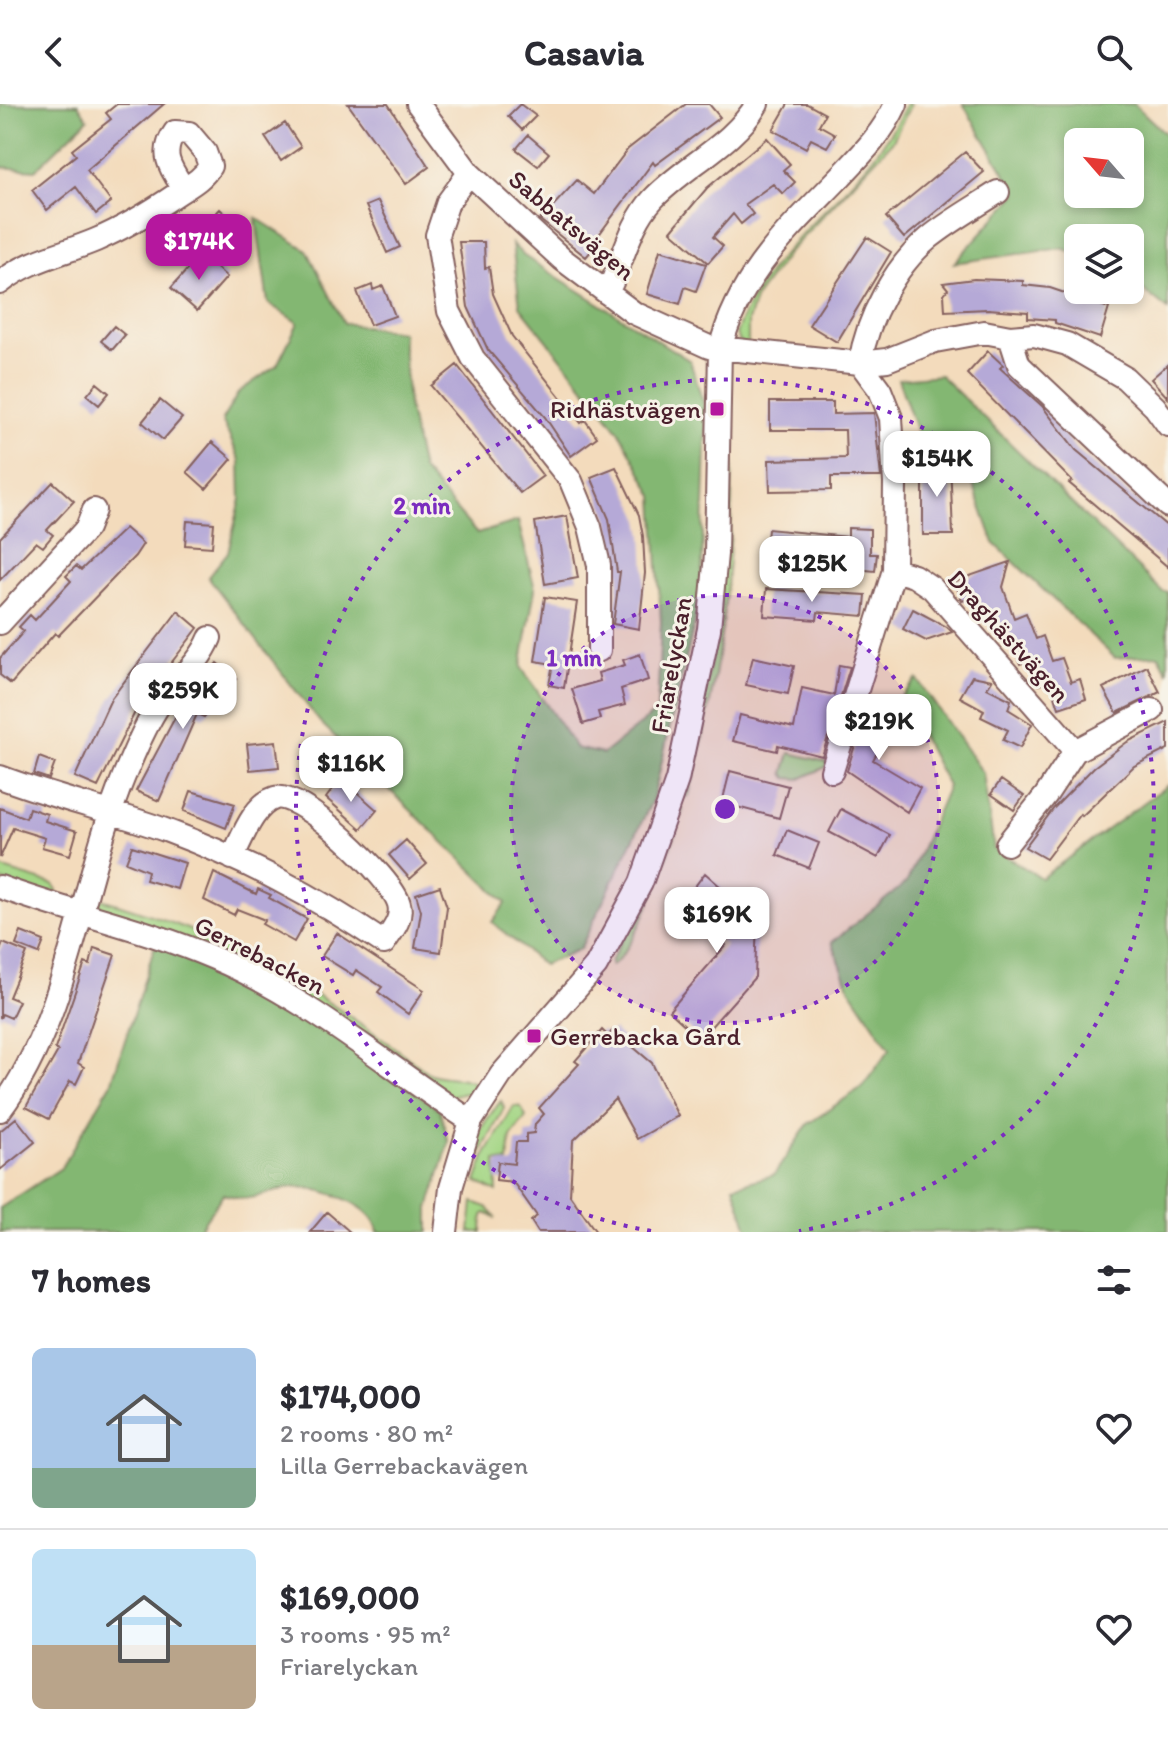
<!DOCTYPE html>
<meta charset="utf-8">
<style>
body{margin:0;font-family:Itim,sans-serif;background:#f7f7f7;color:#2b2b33;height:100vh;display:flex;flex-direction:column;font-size:30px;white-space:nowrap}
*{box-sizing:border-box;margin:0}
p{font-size:26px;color:#7c7c81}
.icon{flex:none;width:44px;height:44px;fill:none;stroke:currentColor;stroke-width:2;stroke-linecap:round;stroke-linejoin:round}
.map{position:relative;height:1128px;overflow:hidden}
.details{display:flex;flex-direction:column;background:#fff;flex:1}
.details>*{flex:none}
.needle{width:52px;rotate:298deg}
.buttons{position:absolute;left:1064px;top:24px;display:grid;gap:16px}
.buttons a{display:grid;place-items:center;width:80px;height:80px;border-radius:12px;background:#fff;box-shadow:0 4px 12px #0003;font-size:40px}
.price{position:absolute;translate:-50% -68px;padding:0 18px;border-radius:16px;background:#fff;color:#222;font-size:26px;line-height:52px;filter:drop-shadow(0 2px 4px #0008)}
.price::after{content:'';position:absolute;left:50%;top:48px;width:24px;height:18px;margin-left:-12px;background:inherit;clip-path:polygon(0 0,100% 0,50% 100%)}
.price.current{background:#b5179e;color:#fff}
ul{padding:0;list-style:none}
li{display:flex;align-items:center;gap:24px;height:200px;padding:0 32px}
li+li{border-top:2px solid #e1e1e2}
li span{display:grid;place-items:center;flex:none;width:224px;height:160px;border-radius:12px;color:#555}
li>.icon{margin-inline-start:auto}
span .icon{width:96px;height:96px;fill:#fffc;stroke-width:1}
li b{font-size:34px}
h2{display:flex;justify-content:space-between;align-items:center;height:96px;padding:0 32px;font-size:34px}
header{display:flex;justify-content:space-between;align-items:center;height:104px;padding:0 32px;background:#fff;font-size:36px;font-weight:700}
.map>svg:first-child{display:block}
.green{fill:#a4d685;stroke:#777a58;stroke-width:2}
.forest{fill:#83b772;stroke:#666b4e;stroke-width:2;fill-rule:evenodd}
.building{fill:#b5a9d7}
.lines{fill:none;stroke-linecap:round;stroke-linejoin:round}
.minor-casing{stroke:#85615e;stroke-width:26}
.minor{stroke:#fff;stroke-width:22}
.ring{fill:none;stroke:#7b2cbf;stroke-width:4;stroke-dasharray:4 8}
.poi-dot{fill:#b5179e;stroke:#f7f3e8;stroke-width:3}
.labels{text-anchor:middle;stroke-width:6;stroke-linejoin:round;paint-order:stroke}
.street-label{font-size:26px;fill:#4a1f2b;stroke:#f7f3e8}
.poi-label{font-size:26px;fill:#4a1f2b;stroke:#f7f3e8;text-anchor:end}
.centre{fill:#7b2cbf;stroke:#f7f3e8;stroke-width:4}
.ring-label{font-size:24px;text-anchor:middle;font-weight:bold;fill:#7b2cbf;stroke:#f7f3e8;stroke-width:6;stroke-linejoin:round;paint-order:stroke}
</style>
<header><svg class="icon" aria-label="back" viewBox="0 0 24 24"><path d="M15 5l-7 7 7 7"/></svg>Casavia<svg class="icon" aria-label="search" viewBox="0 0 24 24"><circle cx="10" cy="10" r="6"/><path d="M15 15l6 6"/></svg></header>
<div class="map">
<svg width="1168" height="1128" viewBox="0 0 1168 1128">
<rect width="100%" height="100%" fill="#f7f3e8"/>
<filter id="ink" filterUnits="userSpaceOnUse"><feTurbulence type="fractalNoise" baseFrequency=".0125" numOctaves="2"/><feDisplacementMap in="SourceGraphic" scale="16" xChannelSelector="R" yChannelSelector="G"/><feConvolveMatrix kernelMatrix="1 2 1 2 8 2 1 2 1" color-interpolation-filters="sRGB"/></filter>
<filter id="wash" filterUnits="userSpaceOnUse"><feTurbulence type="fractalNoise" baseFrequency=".006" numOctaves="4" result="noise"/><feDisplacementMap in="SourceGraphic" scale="32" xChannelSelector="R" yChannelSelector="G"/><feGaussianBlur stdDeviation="1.8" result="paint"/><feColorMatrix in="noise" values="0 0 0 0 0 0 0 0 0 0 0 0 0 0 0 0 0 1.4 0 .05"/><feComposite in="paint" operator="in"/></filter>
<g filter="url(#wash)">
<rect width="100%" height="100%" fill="#f3dbbc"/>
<path class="green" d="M906,0H911L892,38L787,150L756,193L748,217V242L740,238L736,230C767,135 867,89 906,0Z
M722,337H732C735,459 720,574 689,692L685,693L682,689C703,609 719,530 725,447C728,411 731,373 722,337Z
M790,649L827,658L826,663L800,675L787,674L784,669Z
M680,701L683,706C671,742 640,842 611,862L610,858L647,789Z
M0,764L53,780L57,786L55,794L0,776Z
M94,793C222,829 322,887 427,968C444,977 462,970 478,981L467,989L450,992L97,803Z
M501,997L504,1004L470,1070C465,1046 485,1016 501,997Z
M514,1002L521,1003L526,1013L511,1033L508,1058L496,1057L497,1088L476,1078L486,1050Z
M473,1098L487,1103L496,1114L486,1109L483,1111L482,1128H470Z"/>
<path class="forest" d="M0,0H78L88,15L35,66L0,63Z
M963,0H1134L1168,32V206L1130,175V134H1078V151L1062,144L954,159L1017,90ZM1078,38H1130V90H1078Z
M256,114L307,146L344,219L402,228L408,301L422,366L477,430L518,417L535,485L521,563L576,644L603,650L657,607L661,518L654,392L619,327L520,202L512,140L524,152L690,257L707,310L701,491L653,695L580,845L543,861L492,818L506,799L320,618L208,473L228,448L241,395L240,356L222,316L239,288L277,261L298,219L268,199Z
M940,271L1163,488H1168V569L1159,551L1115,554L994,439L961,347L924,348L898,275Z
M917,575L983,669L994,745L1041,774L1168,681V1128H749L734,1082L774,1071L808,1020L862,983L890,945L850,885L832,838L907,778L948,682L901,593Z
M156,839L264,888L341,934L440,1006L449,1039L429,1104V1128H378C374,1099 322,1085 298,1083C282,1082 265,1093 248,1094C240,1095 231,1092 223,1090L197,1128H0V1104L61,1064L111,980Z"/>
<g id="blocks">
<path class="building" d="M117,0H164L87,66L111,98L96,110L76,83L47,106L32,86L76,51L72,46L111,15L106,9Z
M348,0H388L429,63L406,80Z
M520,0L536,12L522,26L508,12Z
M686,0H709L720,13L655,61L653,58L595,136L598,139L586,153L540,116L577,76L594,90L628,45Z
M788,0H807L825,10L819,21L835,30L827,43L811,35L806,44L773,26Z
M285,19L301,43L281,57L265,33Z
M528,31L549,49L538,62L516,45Z
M767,34L790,60L783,66L795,78L783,90L773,80L745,100L753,110L741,120L733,110L713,133L723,142L708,159L671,127L707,84Z
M965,48L984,68L904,134L886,113Z
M378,97L400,143L387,149L366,102Z
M220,105L238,122L218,143L200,126Z
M867,133L891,148L837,238L809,221Z
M459,138H484L485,164L489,163L493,190L512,232L581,319L585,316L597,333L571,352L545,313L488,246L468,203Z
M660,146L706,160L696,187L685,183L680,200L647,190Z
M201,150L227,173L197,207L171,184Z
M974,175L1023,177V181L1050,184L1109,204L1100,234L1055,219V216L1028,214V208L988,205L945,207L944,190L948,185L943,179Z
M372,181L373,186L383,182L395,212L370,221L357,187Z
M114,222L125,231L112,246L101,237Z
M988,247L1003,261L1000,264L1042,302L1076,346L1168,423V463L1069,379L1072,377L967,270Z
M1168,260V294L1151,275Z
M457,261L543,372L520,389L431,282Z
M97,279L109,289L99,301L87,291Z
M160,296L182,314L163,336L142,318Z
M770,298H833V310L874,309L881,373H831V386L770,387L769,356L846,354L845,326H770Z
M212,338L232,355L206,385L187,368Z
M950,357L953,431H923V358Z
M616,363L639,411L643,432L645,469L639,525L613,520L620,468H617L609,415L591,373Z
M53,378L74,397L47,426L53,431L43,443L36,438L0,476V434Z
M567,412L578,474L545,480L535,418Z
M187,417L214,419L212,443L185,441Z
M125,424L143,440L135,452L58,532L55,529L11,580L0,571V554L24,527L19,523L30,511L35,516L71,477L66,472L76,462L81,466Z
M848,424L870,425V450H877L875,467L765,456L768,425L848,433Z
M1010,458L1003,483L1014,514L1026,509L1036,535L1043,532L1052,557L1062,554L1071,578L1080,575L1086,595L1059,604L1050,576L1039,581L1030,556L1020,560L1011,536L1002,537L992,512L979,517L971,494L962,497L955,477Z
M766,485L866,491L864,512L818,508L817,516L764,512Z
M545,493L577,498L564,584L549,581L553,560L535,557Z
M913,505L947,523L952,528L926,537L903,525Z
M178,507L198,524L168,563L166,561L138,602L98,683L75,673L111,595Z
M640,550L648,576L621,585L625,601L598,608L600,615L583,620L572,585L600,577L598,569L625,561L623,556Z
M753,553L794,562L788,590L746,581Z
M217,559L236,575L204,613L197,610L159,697L136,687L179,606Z
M839,561L850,563L822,652L778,641L777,647L733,637L740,611L794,624L802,584L834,591Z
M1147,562L1160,588L1117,609L1103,584Z
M972,572L992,576L987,584L1011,596L1008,605L1032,620L1020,644L1003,636L1008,626L981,613L984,606L960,593Z
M867,602L894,618L873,656L920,684L907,708L847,667Z
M1168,618V645L1134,662L1082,712L1080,710L1046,755L1025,743L1054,704L1094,663L1127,638Z
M276,637L279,663L250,666L247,640Z
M39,653L55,659L49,675L34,670Z
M730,667L788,682L779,714L722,699Z
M341,674L377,706L361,725L326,694Z
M1001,676L1024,692L1014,706L991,690Z
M191,687L235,700L226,724L184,707Z
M0,704L26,714L29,704L47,710L45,717L77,727L70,751L42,743L45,734L13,724L0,754Z
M841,705L890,731L878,754L829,728Z
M787,726L819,739L809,764L777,751Z
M406,736L427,760L410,775L389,751Z
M132,742L185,759L177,785L146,776L148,767L126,758Z
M214,769L256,790L258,785L271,791L269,794L307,815L294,838L262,820L265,816L237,805L234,811L204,796Z
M705,769L757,815L755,873L700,935L669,907L726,841L696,814L683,828L669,817Z
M440,782L447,803L441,848L415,844L421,807L416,790Z
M21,828L44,837L39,850L16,841Z
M337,829L424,886L408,910L378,888L382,883L356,866L353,871L322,852Z
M3,839L27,849L9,893L19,897L11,914L2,910L0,914V847Z
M94,844L115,851L78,959L84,963L76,980L70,977L49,1015L26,1003L58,947L55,945L85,859L90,861Z
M602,926L608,932L613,926L652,959L678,1012L637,1035L615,995L573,1037L570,1091L596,1128H538L531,1117L537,1112L513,1078L496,1076L498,1058L514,1060L516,1038H526V1030L534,1029L535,1020L544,1010L539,1004L579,960L575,957Z
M16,1014L35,1038L0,1066V1027Z
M327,1108L350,1128H310Z"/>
</g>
</g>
<g filter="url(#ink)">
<use href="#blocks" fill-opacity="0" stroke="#85615e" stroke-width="2"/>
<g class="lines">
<defs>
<path id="minor" d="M418,0L469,69L562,155L634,209L709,243L860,259L880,286L891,314L895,379L894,466L832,667
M469,69L448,98L437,131L449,207L473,254L571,377L590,423L599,461V546
M998,88C975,103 950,117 929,134C894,163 867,215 860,259L887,256L935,237L984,228L1010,233L1034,231L1067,240L1125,274L1155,303L1168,321
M0,179C28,156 63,150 96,136C124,124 152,107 177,90C189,82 203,75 210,62L205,48L189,29L175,28C159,50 171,65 184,85
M607,189C623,158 629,121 653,95C684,62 734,40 757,0
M1010,233L1019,261L1168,402
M894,466L914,472L932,484L1075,647
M0,519L87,424L94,406
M0,673C55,694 113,707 168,727C248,757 314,792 384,839C392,827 403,815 399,800C393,775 300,686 275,694C253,701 242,735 232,754
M1007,740L1046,691L1075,647L1152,606
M0,783C71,809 144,824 214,854C309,894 386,962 471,1017
M0,1006C68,917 81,776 124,672C134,649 145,621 159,601C175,579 200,559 210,534
M446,1128L451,1084L471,1017L501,971L596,862L641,779L677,676L709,525L716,450L720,245C740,169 788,127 841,72C862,50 883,29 896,0"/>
</defs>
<use href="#minor" class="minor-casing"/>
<use href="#minor" class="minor"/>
</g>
</g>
<circle cx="725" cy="705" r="214" fill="#7b2cbf" fill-opacity=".12"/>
<g class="ring">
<circle cx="725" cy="705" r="214"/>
<path d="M651 1127A429 429 0 1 1 799 1127"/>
</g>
<g class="poi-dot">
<rect x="709" y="297" width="16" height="16" rx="4"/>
<rect x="526" y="924" width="16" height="16" rx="4"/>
</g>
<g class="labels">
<g class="street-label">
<text transform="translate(572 121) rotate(40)" y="9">Sabbatsvägen</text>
<text transform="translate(1009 532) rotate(48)" y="9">Draghästvägen</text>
<text transform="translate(671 561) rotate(-80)" y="9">Friarelyckan</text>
<text transform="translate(260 851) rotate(27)" y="9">Gerrebacken</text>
</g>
<g class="poi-label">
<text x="701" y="314">Ridhästvägen</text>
<text x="550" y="941" text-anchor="start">Gerrebacka Gård</text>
</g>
</g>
<circle cx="725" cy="705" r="12" class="centre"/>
<g class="ring-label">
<text x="422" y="410">2 min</text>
<text x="574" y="562">1 min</text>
</g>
</svg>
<div class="buttons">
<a><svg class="needle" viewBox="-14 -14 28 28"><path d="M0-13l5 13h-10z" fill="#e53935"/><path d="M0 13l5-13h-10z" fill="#7c7c81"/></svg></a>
<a><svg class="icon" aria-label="layers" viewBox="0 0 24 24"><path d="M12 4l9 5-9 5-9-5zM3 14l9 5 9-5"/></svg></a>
</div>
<b class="price current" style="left:199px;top:178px">$174K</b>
<b class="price" style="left:937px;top:395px">$154K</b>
<b class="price" style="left:812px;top:500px">$125K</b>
<b class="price" style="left:183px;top:627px">$259K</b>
<b class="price" style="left:879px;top:658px">$219K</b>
<b class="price" style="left:351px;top:700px">$116K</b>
<b class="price" style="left:717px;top:851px">$169K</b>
</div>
<section class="details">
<h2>7 homes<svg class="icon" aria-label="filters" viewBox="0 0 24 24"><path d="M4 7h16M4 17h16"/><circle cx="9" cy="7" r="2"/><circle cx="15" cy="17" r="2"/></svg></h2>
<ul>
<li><span style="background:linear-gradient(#a9c7e8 75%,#7fa58c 0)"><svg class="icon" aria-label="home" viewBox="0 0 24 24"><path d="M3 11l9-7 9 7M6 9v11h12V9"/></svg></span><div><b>$174,000</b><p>2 rooms · 80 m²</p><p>Lilla Gerrebackavägen</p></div><svg class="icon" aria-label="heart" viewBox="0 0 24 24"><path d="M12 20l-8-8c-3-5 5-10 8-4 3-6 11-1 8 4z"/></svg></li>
<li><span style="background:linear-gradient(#bfe0f5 60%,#b9a48a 0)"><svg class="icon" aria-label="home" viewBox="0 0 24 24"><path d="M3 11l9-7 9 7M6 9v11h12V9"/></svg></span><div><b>$169,000</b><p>3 rooms · 95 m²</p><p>Friarelyckan</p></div><svg class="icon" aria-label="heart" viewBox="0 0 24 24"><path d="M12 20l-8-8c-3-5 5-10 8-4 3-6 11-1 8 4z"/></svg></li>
</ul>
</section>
